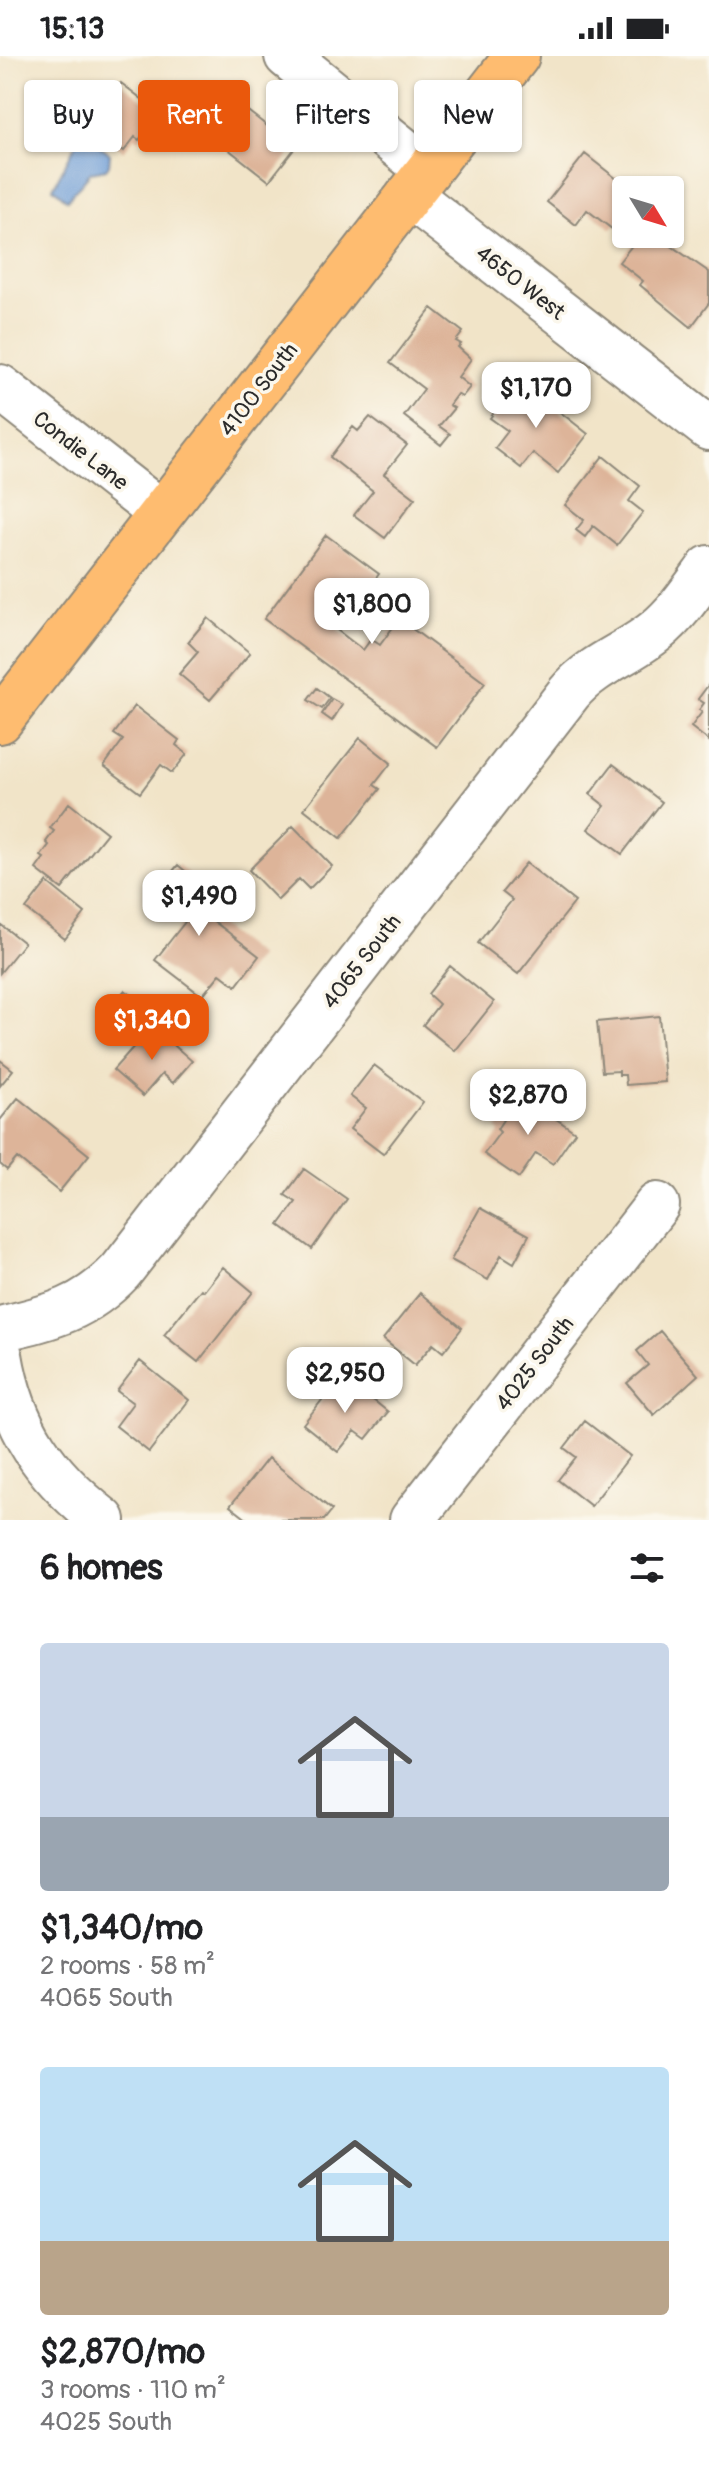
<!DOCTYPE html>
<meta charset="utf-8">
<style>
body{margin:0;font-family:Pangolin,sans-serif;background:#f6f6f6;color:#202124;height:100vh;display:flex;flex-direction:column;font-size:30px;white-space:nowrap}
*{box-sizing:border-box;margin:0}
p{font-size:26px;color:#757577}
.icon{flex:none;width:44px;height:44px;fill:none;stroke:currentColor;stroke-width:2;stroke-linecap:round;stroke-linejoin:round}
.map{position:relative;height:1464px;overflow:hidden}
.details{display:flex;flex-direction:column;background:#fff;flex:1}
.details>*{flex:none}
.guide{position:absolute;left:24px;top:24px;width:662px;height:72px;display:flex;gap:16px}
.needle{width:52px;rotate:128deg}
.buttons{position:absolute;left:612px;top:120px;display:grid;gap:16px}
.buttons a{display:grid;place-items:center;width:72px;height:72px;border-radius:8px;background:#fff;box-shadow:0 2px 6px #0004;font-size:40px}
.price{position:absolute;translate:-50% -68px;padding:0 18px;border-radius:16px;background:#fff;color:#222;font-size:26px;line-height:52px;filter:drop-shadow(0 2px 4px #0008)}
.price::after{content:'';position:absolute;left:50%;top:48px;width:24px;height:18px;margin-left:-12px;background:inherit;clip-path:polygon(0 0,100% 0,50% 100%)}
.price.current{background:#ea580c;color:#fff}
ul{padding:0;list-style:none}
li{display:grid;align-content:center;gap:16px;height:424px;padding:0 40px}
li span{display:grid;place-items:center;height:248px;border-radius:8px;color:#555}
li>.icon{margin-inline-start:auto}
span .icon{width:144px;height:144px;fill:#fffc;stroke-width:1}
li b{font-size:34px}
h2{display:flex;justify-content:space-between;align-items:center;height:96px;padding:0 40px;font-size:34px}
.tag{padding:0 28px;border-radius:8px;background:#fff;box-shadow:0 2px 6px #0004;font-size:28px;line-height:72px}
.tag.current{background:#ea580c;color:#fff}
.status{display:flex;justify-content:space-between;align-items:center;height:56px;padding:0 40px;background:#fff;direction:ltr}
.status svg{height:22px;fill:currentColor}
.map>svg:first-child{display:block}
.water{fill:#6e9dd7;stroke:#4c6481;stroke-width:2}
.building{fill:#ddb499}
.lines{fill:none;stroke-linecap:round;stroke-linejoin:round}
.minor-casing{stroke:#8e887a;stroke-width:48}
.major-casing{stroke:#8e887a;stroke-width:48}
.minor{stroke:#fff;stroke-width:44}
.major{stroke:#febc70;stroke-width:44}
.labels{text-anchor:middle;stroke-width:7;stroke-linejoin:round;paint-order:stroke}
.street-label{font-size:22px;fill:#2b2b2b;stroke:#fbf7ec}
</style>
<div class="status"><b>15:13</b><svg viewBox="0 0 49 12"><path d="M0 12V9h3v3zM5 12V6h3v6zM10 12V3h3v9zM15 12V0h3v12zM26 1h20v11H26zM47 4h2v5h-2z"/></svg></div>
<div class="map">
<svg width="709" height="1464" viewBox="0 0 709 1464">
<rect width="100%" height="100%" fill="#fbf7ec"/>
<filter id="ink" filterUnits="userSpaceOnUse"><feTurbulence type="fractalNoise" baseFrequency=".0125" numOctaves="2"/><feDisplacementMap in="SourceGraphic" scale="16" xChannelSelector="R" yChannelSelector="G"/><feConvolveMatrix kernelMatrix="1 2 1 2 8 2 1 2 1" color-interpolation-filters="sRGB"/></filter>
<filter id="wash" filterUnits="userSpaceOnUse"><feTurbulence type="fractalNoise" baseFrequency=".006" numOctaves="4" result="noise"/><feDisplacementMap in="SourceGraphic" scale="32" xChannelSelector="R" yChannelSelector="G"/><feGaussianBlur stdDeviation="1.8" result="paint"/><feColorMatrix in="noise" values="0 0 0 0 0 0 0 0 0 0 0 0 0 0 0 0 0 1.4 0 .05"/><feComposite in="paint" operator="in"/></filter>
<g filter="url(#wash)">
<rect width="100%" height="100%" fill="#f1e4c8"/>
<path class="water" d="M87,81L110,98L109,109L106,113L91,116L67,144L53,132L76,88L81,83Z"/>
<g id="blocks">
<path class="building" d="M121,27L160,57L139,84L135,81L124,95L95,73L106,59L100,54Z
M73,31L89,43L72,66L56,55Z
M244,52L295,92L269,125L218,85Z
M585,98L631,134H626V156L612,173L587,154L576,169L547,146Z
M641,178H654L709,216V247L691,271L640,229L643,225L619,206Z
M432,252L463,276L456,285L461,288L458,291L471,303L458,321L470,331L462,341L457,338L449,349L454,352L439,370L450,378L441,389L404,360L424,333L390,307Z
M517,327L538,344L541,341L588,378L558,417L533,397L521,412L495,392L508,375L490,362Z
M370,361L407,389L384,418L415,442L385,482L354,459L373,435L330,401L353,371L358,375Z
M603,400L640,430L629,445L643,456L617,489L593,470L585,481L576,474L584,464L565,449Z
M326,479L379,518L337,574L363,594L371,583L380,589L399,563L485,627L437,691L264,563Z
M208,562L250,597L210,644L179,618L198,596L188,586Z
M709,628V685L691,671L702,656L699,654L704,647L698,643Z
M317,632L330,642L322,653L308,644Z
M332,643L342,649L332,665L322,658Z
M135,650L179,684L176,689L187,698L172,717L161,709L140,737L104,710L123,684L114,678Z
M360,682L391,707L374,729L380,733L341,782L304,753Z
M613,708L662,746L622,798L588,773L605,750L590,738Z
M69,747L107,777L62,833L36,813L44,802L41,800L49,789L46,786L54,775L50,772Z
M293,770L332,810L309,833L299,823L278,844L249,814Z
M526,807L575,846L518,918L478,887L512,844L502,836Z
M178,809L211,837L198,853L259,900L236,930L220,918L202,940L155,904L185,866L153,839Z
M47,826L85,857L65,883L26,853Z
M0,868L24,887L0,917Z
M450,910L494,946L455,995L423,969L439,948L428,938Z
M125,934L141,947L121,972L105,958Z
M659,960L665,1026L626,1029L625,1019H619V1015L602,1016L597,966Z
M152,970L192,1005L173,1027L162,1018L143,1040L113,1014Z
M0,1004L13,1014L0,1030Z
M374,1009L423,1046L383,1098L350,1073L366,1052L350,1040Z
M520,1038L575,1076L553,1108L536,1097L519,1122L484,1098L500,1076L497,1073Z
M18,1042L89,1099L59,1136L17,1102L7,1114L0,1108V1064Z
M304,1113L347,1143L312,1193L279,1169L296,1146L285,1139Z
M480,1152L529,1179L514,1207L501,1199L488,1224L451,1204Z
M223,1211L253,1236L198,1306L164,1279L201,1233L204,1235Z
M420,1237L462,1272L443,1296L433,1288L415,1309L383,1283Z
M660,1275L698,1319L654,1359L627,1327L648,1309L637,1295Z
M140,1305L189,1344L149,1396L116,1370L133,1347L117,1335Z
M342,1319L388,1356L366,1383L355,1375L338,1396L303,1368Z
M585,1365L630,1400L591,1450L558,1424L576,1401L564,1392Z
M268,1402L332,1454L324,1464H248L230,1450Z"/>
</g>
</g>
<g filter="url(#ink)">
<use href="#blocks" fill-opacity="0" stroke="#8e887a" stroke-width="2"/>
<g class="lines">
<defs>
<path id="minor" d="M287,0L428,114
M409,139L709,372
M0,331L161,457
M0,1273C51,1261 84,1254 121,1215L569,637C593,608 628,598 656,575C677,558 693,534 709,512
M0,1299C12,1372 45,1419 103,1464
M412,1464L657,1149"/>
<path id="major" d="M0,665L517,0"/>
</defs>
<use href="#minor" class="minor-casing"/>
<use href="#major" class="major-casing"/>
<use href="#minor" class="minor"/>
<use href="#major" class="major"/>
</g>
</g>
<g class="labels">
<g class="street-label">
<text transform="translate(521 226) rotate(38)" y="8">4650 West</text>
<text transform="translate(258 333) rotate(-52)" y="8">4100 South</text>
<text transform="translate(81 394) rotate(38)" y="8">Condie Lane</text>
<text transform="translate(361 905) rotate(-52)" y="8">4065 South</text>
<text transform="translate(534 1307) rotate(-52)" y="8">4025 South</text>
</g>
</g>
</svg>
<div class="buttons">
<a><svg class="needle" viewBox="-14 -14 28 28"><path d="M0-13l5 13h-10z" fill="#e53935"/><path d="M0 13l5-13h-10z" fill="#757577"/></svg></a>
</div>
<b class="price" style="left:536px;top:374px">$1,170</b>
<b class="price" style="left:372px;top:590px">$1,800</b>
<b class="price" style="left:199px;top:882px">$1,490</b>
<b class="price current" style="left:152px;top:1006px">$1,340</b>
<b class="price" style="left:528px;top:1081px">$2,870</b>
<b class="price" style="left:345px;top:1359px">$2,950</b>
<div class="guide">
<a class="tag">Buy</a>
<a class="tag current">Rent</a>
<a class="tag">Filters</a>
<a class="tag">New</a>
</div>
</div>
<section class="details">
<h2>6 homes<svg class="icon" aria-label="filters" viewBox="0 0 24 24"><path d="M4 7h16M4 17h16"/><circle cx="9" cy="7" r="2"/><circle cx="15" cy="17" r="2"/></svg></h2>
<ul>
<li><span style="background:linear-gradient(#c9d6e8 70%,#9aa5b1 0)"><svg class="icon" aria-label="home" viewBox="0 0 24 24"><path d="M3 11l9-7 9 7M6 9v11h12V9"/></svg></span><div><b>$1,340/mo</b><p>2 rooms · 58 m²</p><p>4065 South</p></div></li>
<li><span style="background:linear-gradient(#bfe0f5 70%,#b9a48a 0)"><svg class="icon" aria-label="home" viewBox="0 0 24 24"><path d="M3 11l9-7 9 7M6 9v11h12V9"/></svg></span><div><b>$2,870/mo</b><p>3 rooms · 110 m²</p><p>4025 South</p></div></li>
</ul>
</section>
